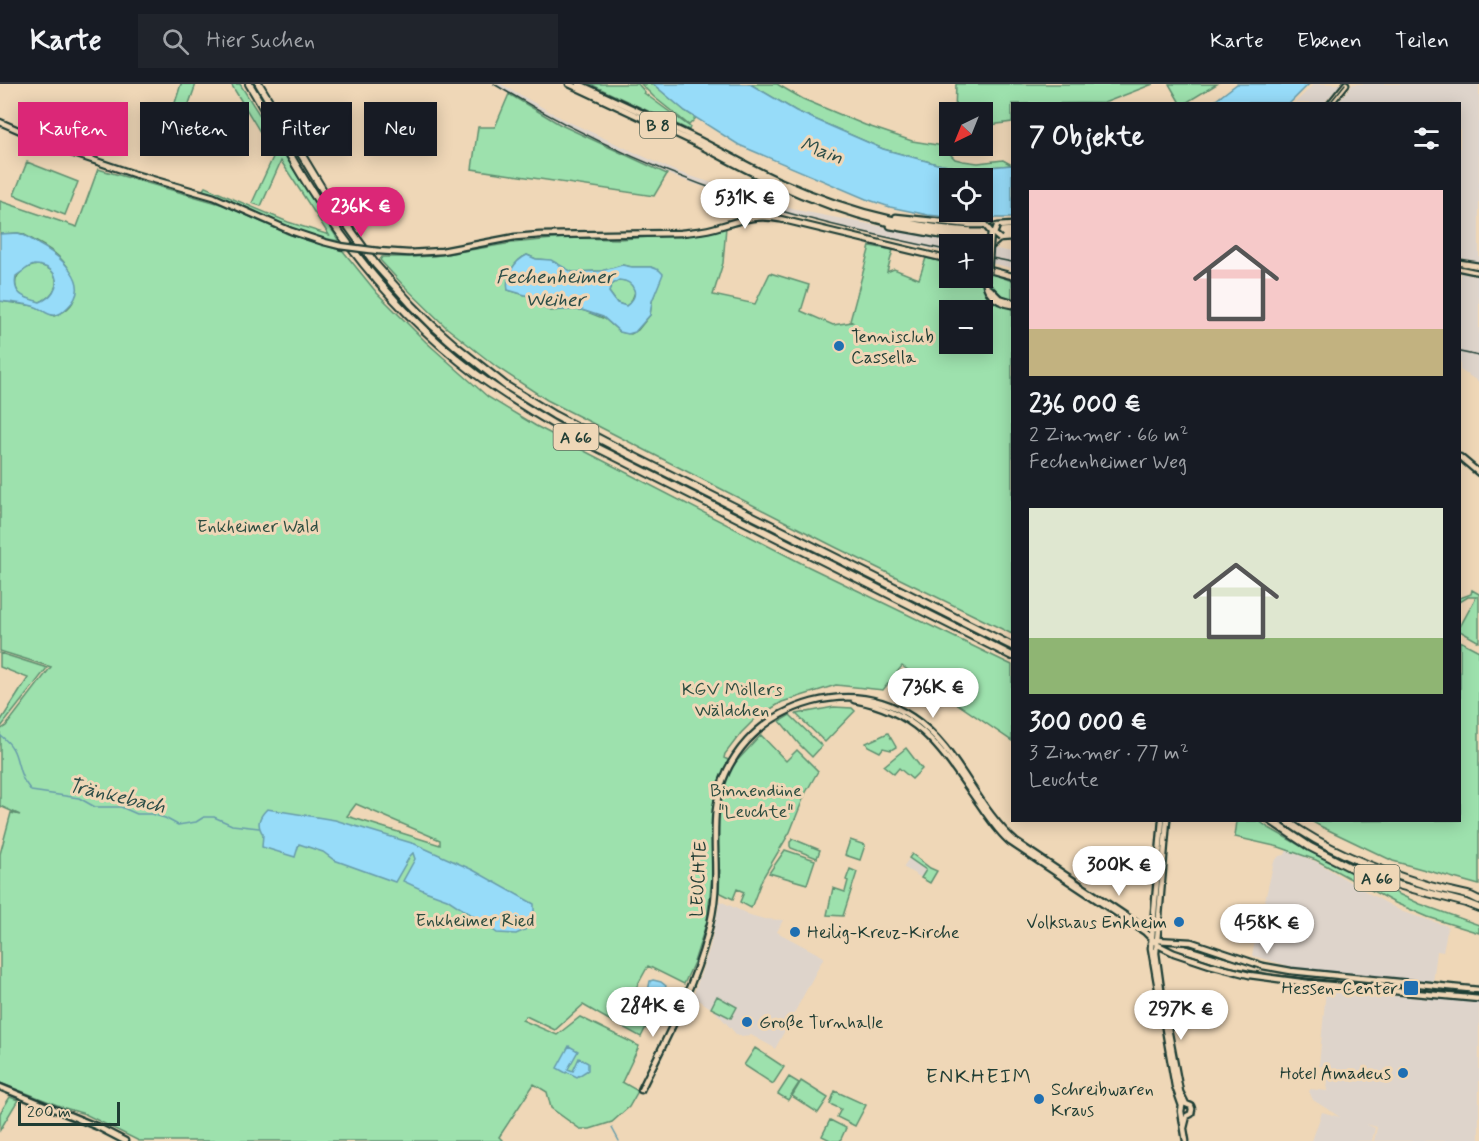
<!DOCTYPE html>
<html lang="de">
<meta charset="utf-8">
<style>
body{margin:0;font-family:Mynerve,sans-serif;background:#20242c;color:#f1f3f6;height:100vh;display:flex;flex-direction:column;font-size:22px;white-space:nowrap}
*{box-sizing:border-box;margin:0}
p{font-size:20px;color:#9ea1a6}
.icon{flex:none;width:33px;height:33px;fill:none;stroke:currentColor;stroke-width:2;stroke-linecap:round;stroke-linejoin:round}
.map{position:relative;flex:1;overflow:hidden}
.drawer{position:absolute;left:1011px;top:18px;width:450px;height:720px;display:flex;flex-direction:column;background:#171b24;border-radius:0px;box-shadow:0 3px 15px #0003}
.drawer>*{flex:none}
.hud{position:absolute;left:18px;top:18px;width:570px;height:54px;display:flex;gap:12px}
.needle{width:39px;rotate:223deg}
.buttons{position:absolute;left:939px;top:18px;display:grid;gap:12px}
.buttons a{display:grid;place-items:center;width:54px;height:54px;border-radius:0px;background:#171b24;box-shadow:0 3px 15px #0003;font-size:30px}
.scale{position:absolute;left:18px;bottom:15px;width:102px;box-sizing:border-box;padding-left:6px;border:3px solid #1f3d34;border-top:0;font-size:16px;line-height:21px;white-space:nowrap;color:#1f3d34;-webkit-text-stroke:4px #efd7b7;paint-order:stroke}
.price{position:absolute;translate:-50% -51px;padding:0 14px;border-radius:21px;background:#fff;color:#222;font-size:20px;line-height:39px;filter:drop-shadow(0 2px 3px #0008)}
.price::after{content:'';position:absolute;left:50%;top:36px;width:18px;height:14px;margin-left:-9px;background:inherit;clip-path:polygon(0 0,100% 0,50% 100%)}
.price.current{background:#db2777;color:#fff}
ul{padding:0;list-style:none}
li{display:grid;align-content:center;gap:12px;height:318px;padding:0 18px}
li span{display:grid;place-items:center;height:186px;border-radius:0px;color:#555}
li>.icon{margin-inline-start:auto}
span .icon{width:108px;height:108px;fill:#fffc;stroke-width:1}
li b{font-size:26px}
h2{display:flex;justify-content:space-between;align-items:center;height:72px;padding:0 18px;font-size:26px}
.chip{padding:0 21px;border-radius:0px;background:#171b24;box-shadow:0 3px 15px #0003;font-size:21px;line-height:54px}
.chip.current{background:#db2777;color:#fff}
header{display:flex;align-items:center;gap:36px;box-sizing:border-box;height:84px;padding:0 30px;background:#171b24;border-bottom:2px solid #363941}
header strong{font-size:28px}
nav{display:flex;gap:33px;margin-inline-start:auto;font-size:21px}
.search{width:420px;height:54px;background:#20242c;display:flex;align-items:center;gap:15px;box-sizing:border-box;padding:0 21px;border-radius:0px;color:#9ea1a6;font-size:22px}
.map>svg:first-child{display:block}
.built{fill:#ded4cb}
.green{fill:#9de1ad;stroke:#5e8f70;stroke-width:1.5;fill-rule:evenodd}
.water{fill:#97dcf9;stroke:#679caa;stroke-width:1.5;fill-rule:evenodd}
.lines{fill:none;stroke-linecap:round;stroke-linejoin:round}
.stream{stroke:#679caa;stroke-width:1.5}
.secondary-casing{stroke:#1f3d34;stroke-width:9}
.primary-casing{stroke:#1f3d34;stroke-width:9}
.highway-casing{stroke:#1f3d34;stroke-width:10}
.secondary{stroke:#efd7b7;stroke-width:4.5}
.primary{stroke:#efd7b7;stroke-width:4.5}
.highway{stroke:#efd7b7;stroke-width:6}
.tram{stroke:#1f3d34;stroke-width:1.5}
.rail{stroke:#1f3d34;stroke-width:1.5}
.secondary-bridge-casing{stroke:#1f3d34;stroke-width:9;stroke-linecap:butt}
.primary-bridge-casing{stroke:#1f3d34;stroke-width:9;stroke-linecap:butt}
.secondary-bridge{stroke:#efd7b7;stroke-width:4.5}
.primary-bridge{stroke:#efd7b7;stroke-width:4.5}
.poi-dot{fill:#1f6fb2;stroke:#efd7b7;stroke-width:2}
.labels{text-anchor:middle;stroke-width:6;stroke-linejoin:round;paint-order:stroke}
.shield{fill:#efd7b7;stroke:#5d6b5b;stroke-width:1.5}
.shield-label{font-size:16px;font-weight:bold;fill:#1f3d34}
.poi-label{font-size:18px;fill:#1f3d34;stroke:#efd7b7;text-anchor:start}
.park-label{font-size:18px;fill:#2c4d40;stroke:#efd7b7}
.street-label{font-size:18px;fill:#1f3d34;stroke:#efd7b7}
.water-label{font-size:20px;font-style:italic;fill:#2b4d48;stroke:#efd7b7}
.quarter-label{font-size:21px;letter-spacing:1.5px;fill:#1f3d34;stroke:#efd7b7}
</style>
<header>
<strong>Karte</strong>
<div class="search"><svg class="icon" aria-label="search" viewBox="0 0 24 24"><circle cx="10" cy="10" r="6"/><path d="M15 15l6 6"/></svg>Hier suchen</div>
<nav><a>Karte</a><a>Ebenen</a><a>Teilen</a></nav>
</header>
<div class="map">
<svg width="1479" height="1057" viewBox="0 0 1479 1057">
<rect width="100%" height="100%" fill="#efd7b7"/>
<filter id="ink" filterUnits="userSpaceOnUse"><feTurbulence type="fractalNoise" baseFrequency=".0167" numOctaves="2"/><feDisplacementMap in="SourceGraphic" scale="12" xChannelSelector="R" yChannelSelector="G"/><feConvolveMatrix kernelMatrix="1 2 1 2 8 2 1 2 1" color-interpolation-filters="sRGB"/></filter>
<g filter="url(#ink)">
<path class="built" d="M492,0H501L563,35L675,87L796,126L973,160H950L949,169L768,126L667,90L561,41Z
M1314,0H1341L1324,19H1295Z
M1353,0H1479V178L1460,174V20L1337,19Z
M982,162L1012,168V184L983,177Z
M1460,189L1479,193V298L1460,286Z
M1287,766L1317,778L1368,809L1403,828L1448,842L1443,868L1437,867L1433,899L1303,886L1253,872L1252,871L1274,778L1279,772L1285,771Z
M912,770L930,784L937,787L930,799L903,783Z
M720,817L750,831L764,835L783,836L777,848L824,873L775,965L773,963L751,951L741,952L736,950L715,927L693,912L710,863Z
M1326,906L1479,919V1057H1374L1377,1043L1366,1040L1375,1044L1372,1057H1312L1322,1028L1340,1033L1313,1016L1309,1007L1311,1005L1327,1007L1329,983L1319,982Z"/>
<path class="green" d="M181,0H196L186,28L173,25Z
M231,0H240L339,157C306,152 276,137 246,123C232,117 217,112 202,107L205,103L288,138L329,151L281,77L261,122L252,119L274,71Z
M590,0H638L645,8L644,9L690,43L689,46Z
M641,0H653L685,27L696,34L689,41L654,13Z
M750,0H777L803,15L865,41L912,57L950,63L952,65L951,71L955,75L963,77L978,79L1003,76L1012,81L967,85L937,80L883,65L796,27Z
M956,0H1153L1104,19L1012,20V38L983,42L982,28H955Z
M1169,0H1217L1184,20L1180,19Z
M509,10L561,41L667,90L654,112L472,85L478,43H495Z
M27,78L78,98L65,131L14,111Z
M98,85L224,121L288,150L343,167L377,209L426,258L488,313L536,342L805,481L1012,581V657L902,582L883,606L836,601L782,618L756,634L741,649L725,670L724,674L735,679L761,651L786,677L797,666L818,687L805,710L790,748L762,795L751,824L740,818L744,808L737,805L733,815L719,808L720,786L713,784L707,837L694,878L684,900L648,882L616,940L583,921L555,946L526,932L522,936L557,951L580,933L639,962L622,998L638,1007L629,1023L612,1038L590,1045H580L551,1024L547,1008L534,1000L499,1053L503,1057H139L85,1030L65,1024L0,999V770L11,729L20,731L0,722V646L6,642L51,583L0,567V217L35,222L54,232C86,221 78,191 59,173C49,163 34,157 23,150L18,149L0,150V117L77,143ZM356,720L440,756V761L347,732Z
M726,143L723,179L713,211L755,220L770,189L809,201L801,227L833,241L852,238L850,237L870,162L893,166L887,188L894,185L919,195L926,174L949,179L950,194H982C983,212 996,220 1012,224V550L835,463L547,316L498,284L447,244L403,201L380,176L382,173H411L434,172L512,159L563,154L619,155L701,150ZM527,171L536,175L548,176L572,188L602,187L622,181L632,183H651L662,190L652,217L650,231L638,246L631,250L620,248L605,235L585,227L576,225L550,227L540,220L532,213L508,206C508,191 512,178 527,171ZM950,226H982V260H950Z
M38,181C63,185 61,209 40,218C34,217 26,215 21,211C18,209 17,207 16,203C13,190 27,182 38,181Z
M990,189L1012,197V217C997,213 989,206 990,189Z
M619,196C628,196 633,200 635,208L631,218L626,222L617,219L609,208L611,201Z
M1472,506L1479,510V558L1460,547V543L1476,513H1468L1460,518V514L1471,510Z
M1460,557L1479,567V801L1393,777L1320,742L1311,737L1460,736Z
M0,569L47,584L1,643L0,638L28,594L0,583Z
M834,623L852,624L855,627L825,658L796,630Z
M790,631L822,662L812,673L799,660L780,637Z
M888,649L896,663L891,666L883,664L880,668L868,662L866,659Z
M906,664L922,685L912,695L899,684L894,690L884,682Z
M1237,737H1259L1269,744L1299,761L1392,807L1420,820L1479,841V849L1428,833L1393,818L1316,776L1279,763L1235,753Z
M793,755L820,766L817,774L791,764L790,762V758Z
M850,756L865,761L860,776L845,771Z
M785,766L815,776L807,800L769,789Z
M912,770L930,784L937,787L930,799L921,794L926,786L909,774Z
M850,785L857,788L843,832L827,831L833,804L845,808L848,797L846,796Z
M717,912L737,923L731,934L711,924Z
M630,924L650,935L641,953L621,942Z
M755,964L784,983L773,1000L744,981Z
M789,993L799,999L788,1016L778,1010Z
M801,997L828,1014L818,1029L792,1012Z
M835,1007L866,1021L855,1042L837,1033L841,1025L830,1020Z
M10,1013L18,1016L0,1046V1029Z
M830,1036L846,1044L840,1057H832L822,1052Z"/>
<path class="water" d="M653,0H750L796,27L883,65L937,80L967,85L1012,81V134H957L928,131L890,123L866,115L739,61L685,27ZM982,94V128H950V94Z
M1237,0H1309L1290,19H1212Z
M18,149C26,151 32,156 38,160C59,171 94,199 68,223C64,227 59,232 53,231C47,231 42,225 36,223C25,219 12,219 0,217V150ZM34,181C61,181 64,208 40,218C25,214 12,211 16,192L29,183Z
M527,171L536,175L551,176L572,188L601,187L622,181L632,183H651L659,186L663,190L652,217L650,231L635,248L628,250L620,248L603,233L582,226H547L532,213L508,206C505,192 514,177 527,171ZM619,196C636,197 640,213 626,222L617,219L609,208L611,201Z
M267,725L335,736L415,760L473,786L534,820V828L525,846L516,850L497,849L482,838L447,815L425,807L403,797L415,775L413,769L410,772L395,798L334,776L323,768L299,760L295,773L262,763L263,750C256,740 259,733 267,725Z
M653,896L661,898L666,902C663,910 661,920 654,925C649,921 648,917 650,911L648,907L650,897Z
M569,962L578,967L568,985L573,987L579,974L588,979V986L577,993L567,988L566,989L557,984Z"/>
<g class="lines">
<path class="stream" d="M0,651C20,667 14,675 23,695C25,699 29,703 31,707L79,714L95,723H121L137,730H151L165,734L178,741L196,738L204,733H214L232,741L259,744
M612,1044L619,1057"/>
<defs>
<path id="secondary" d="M1330,20L1346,0
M0,38L66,67L134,90L214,113L291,147L324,158L340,162
M378,167L409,169L442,167L515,153L540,151L681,149C692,148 703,147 714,144C740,137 753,130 780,135L950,176
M982,184L1012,192
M1460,373L1479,389
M854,616C921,628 942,667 978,718C988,732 997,747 1010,758L1145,848L1158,861L1174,869L1210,881L1249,891L1308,899L1479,915
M1162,736L1151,864L1175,1002L1182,1022L1181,1027L1186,1057
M1167,736L1156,869L1162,912L1180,1008L1186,1020L1191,1022L1192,1025L1191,1030L1187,1032L1184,1044
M1151,859L1155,856L1191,858L1263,882L1291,887L1479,906
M0,1003L98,1043L125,1057
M641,1006C664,959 694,903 707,852C711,838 714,823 715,808C717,781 713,753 716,726C722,672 761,632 812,618C847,609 882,613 912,633C958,663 975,723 1016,758L1141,842L1146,843L1153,840"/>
<path id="primary" d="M569,0C609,19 649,37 689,56C718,70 745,86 774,99C848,133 931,155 1012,150
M579,0C616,17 654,34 691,52C720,66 748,83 777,96C848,128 934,152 1012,146
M896,133L971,141
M890,142L945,152L981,155L986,157L988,162
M994,143L998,142L1012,141
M991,162L999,155L1012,154
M1460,179L1479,182
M1460,184L1479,188
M985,189C984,209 994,218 1012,221
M990,205L999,214L1012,218"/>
<path id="highway" d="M249,0C273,39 293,80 319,118C361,183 414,243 476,290C507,313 539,332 572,351L1012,572
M259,0L327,113L376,181L412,221L432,241L457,263L505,301L554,331L619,365L1012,562
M1270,736L1310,763L1355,786L1394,800L1466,819L1479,824
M1285,736C1328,767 1379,787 1430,802C1443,806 1457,808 1471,812L1479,816"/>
</defs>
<use href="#secondary" class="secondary-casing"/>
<use href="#primary" class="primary-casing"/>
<use href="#highway" class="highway-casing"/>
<use href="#secondary" class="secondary"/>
<use href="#primary" class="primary"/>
<use href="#highway" class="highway"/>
<path class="tram" d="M1329,20L1345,0
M1460,182L1479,186
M1184,861L1230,875
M1181,868L1226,882L1275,891L1479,911"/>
<path class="rail" d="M494,0C580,52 672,94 768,123C827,141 889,154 950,167
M982,172L1012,178
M1460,268L1479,272"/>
<defs>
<path id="secondary-bridge" d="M340,162L378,167"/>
<path id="primary-bridge" d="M971,141H985L991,148L988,189
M997,142L994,150L1000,155"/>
</defs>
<use href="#secondary-bridge" class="secondary-bridge-casing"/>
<use href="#primary-bridge" class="primary-bridge-casing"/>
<use href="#secondary-bridge" class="secondary-bridge"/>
<use href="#primary-bridge" class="primary-bridge"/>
</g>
</g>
<g class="poi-dot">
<circle cx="839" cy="262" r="6"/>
<circle cx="1179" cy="838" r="6"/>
<circle cx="795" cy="848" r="6"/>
<rect x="1403" y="896" width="16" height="16" rx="3"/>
<circle cx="747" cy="938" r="6"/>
<circle cx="1403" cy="989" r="6"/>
<circle cx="1039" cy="1015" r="6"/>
</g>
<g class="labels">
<g class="shield">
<rect x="640" y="28" width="36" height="26" rx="4.5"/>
<rect x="553.5" y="340" width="45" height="26" rx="4.5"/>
<rect x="1354.5" y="781" width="45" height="26" rx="4.5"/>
</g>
<g class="shield-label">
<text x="658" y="47">B 8</text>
<text x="576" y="359">A 66</text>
<text x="1377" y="800">A 66</text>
</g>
<g class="poi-label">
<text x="851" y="258">Tennisclub<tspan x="851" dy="21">Cassella</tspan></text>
<text x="1167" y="844" text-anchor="end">Volkshaus Enkheim</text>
<text x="807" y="854">Heilig-Kreuz-Kirche</text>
<text x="1398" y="910" text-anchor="end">Hessen-Center</text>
<text x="759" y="944">Große Turnhalle</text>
<text x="1391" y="995" text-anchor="end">Hotel Amadeus</text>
<text x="1051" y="1011">Schreibwaren<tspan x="1051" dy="21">Kraus</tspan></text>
</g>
<g class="park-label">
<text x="258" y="448">Enkheimer Wald</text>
<text x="732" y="611">KGV Möllers<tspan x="732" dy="21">Wäldchen</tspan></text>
<text x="756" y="712">Binnendüne<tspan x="756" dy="21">"Leuchte"</tspan></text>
<text x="475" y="842">Enkheimer Ried</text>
</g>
<g class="street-label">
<text transform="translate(698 795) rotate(-87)" y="6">LEUCHTE</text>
</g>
<g class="water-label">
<text transform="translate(822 66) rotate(21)" y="7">Main</text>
<text x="555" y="199">Fechenheimer<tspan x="555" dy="23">Weiher</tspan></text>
<text transform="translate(117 711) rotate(13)" y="7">Tränkebach</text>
</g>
<g class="quarter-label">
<text x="979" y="999">ENKHEIM</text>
</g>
</g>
</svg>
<div class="buttons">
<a><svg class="needle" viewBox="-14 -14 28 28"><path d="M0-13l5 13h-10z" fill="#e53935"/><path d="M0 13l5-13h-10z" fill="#9ea1a6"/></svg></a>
<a><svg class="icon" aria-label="locate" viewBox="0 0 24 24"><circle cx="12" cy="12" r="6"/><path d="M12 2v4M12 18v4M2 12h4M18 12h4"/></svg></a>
<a>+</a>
<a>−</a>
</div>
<div class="scale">200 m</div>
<b class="price" style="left:745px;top:146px">531K €</b>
<b class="price current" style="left:361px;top:154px">236K €</b>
<b class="price" style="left:933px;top:635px">736K €</b>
<b class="price" style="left:1119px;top:813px">300K €</b>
<b class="price" style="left:1267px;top:871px">458K €</b>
<b class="price" style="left:653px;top:954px">284K €</b>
<b class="price" style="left:1181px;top:957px">297K €</b>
<div class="hud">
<a class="chip current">Kaufen</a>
<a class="chip">Mieten</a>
<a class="chip">Filter</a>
<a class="chip">Neu</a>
</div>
<section class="drawer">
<h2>7 Objekte<svg class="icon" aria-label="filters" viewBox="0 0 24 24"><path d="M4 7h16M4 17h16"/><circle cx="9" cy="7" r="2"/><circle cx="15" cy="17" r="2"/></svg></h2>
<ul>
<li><span style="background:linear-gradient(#f6c9c9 75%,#c2b280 0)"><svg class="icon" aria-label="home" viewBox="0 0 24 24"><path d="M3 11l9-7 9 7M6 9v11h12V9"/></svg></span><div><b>236 000 €</b><p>2 Zimmer · 66 m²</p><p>Fechenheimer Weg</p></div></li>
<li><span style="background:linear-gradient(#dfe7d0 70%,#8fb573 0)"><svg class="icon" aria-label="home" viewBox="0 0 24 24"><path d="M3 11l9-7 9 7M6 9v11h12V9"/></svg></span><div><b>300 000 €</b><p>3 Zimmer · 77 m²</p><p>Leuchte</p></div></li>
</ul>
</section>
</div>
